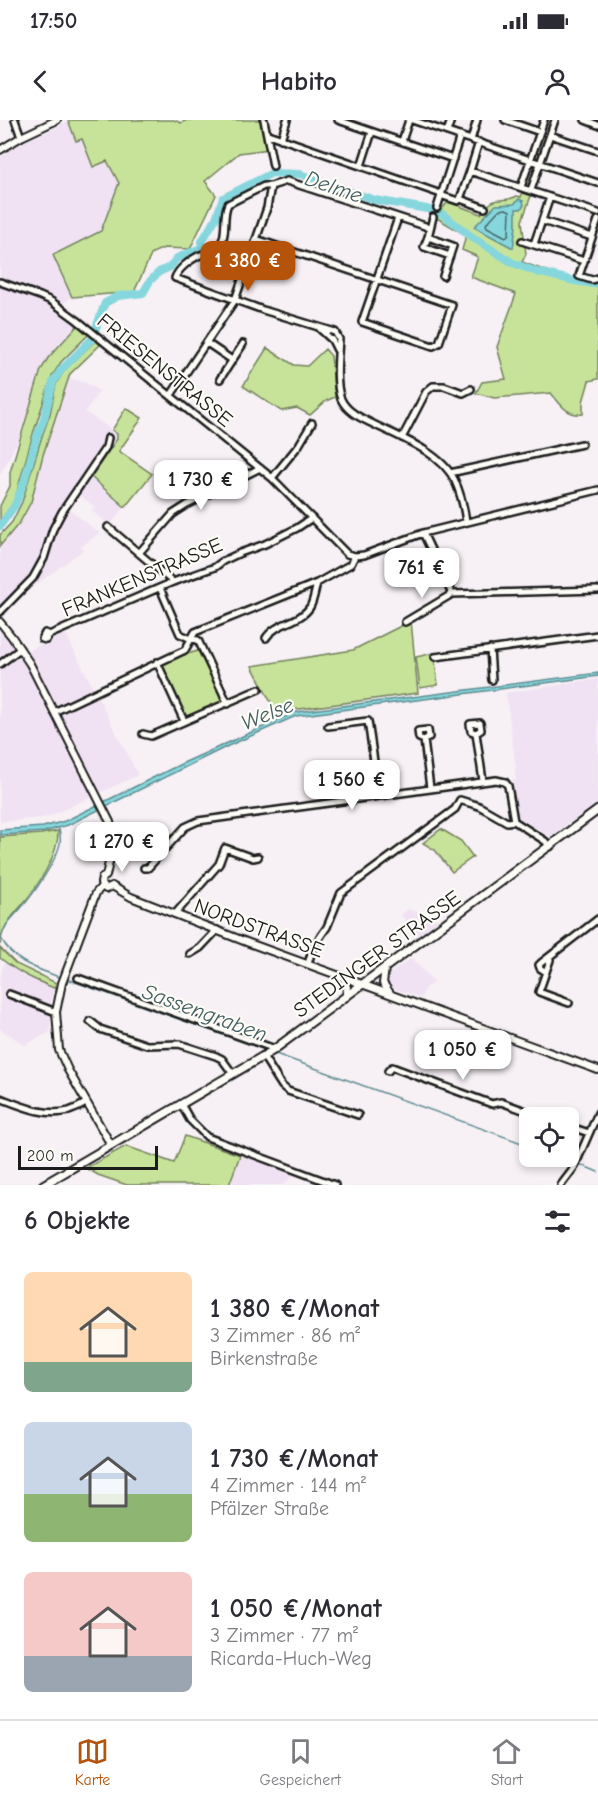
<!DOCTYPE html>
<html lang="de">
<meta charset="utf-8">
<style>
body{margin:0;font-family:"Comic Neue",sans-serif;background:#f7f7f7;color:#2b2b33;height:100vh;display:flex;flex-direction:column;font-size:22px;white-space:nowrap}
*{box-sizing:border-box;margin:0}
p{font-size:20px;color:#7c7c81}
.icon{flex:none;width:33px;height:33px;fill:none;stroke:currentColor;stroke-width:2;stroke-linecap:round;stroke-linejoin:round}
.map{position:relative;height:1065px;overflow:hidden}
.details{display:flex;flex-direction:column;background:#fff;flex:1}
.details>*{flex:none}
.controls{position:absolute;left:519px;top:987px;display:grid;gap:12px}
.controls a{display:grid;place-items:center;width:60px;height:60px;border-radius:9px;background:#fff;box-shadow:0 3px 9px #0003;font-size:30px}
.scale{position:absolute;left:18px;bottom:15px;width:140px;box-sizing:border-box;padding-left:6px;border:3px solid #1c1c1c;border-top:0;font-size:16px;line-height:21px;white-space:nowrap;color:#1c1c1c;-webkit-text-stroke:4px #fdfcf7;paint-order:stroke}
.price{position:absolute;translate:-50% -51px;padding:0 14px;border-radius:12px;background:#fff;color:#222;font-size:20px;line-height:39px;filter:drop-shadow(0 2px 3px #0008)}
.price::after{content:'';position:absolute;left:50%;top:36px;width:18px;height:14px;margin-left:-9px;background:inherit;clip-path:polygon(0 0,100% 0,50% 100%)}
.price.active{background:#b45309;color:#fff}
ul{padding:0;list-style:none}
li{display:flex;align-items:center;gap:18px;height:150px;padding:0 24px}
li span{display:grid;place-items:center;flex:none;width:168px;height:120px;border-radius:9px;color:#555}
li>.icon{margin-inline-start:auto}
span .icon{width:72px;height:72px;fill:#fffc;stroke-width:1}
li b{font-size:26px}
h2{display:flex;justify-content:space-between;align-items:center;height:72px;padding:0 24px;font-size:26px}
.status{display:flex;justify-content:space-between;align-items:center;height:42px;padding:0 30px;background:#fff;direction:ltr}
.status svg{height:16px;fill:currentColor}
header{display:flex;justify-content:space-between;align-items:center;height:78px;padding:0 24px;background:#fff;font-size:27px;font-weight:600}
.dock{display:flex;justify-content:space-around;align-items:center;height:84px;border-top:2px solid #e1e1e2;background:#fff;font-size:16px;color:#7c7c81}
.dock a{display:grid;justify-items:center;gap:3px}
.dock .active{color:#b45309}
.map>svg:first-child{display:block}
.built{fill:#f0e2f3}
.green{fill:#c7e39a;stroke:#72805b;stroke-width:1.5}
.water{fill:#86d7dd;stroke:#5c8c90;stroke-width:1.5}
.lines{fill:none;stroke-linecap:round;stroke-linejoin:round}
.shore{stroke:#466769;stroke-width:1.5}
.stream{stroke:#5c8c90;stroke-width:1.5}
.river{stroke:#86d7dd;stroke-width:8}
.minor-casing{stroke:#1c1c1c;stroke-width:10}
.tertiary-casing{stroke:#1c1c1c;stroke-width:10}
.secondary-casing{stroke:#1c1c1c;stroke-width:11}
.minor{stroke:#fdfcf7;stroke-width:5}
.tertiary{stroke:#fdfcf7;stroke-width:6}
.secondary{stroke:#fdfcf7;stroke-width:7}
.labels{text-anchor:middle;stroke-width:4.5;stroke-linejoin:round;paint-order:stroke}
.street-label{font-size:21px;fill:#1c1c1c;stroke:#fdfcf7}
.water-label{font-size:22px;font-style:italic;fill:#415d60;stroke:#fdfcf7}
</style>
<div class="status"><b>17:50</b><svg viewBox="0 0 49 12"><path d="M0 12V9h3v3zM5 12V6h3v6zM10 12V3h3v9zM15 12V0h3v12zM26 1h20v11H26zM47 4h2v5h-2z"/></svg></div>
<header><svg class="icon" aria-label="back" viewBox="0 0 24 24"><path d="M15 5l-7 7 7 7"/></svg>Habito<svg class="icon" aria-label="person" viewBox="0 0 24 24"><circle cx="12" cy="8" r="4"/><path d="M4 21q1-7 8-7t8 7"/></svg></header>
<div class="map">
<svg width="598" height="1065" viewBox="0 0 598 1065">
<rect width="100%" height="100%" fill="#f7f0f5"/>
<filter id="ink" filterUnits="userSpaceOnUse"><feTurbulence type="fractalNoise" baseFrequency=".0167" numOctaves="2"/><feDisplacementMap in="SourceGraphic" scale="12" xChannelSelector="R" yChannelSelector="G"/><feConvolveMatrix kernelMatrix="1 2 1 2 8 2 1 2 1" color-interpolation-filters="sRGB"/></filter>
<g filter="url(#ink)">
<path class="built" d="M67,1L76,21L82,18L93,46L107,41L119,63L101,111L53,135L72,177L63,183L48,174L0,158V38L20,23L49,11Z
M0,165L47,184L78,205L48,238L41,250L17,322L0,355Z
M68,258L86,263L99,271L85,292L112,310L117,314V319L91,357L125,387L110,405L92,391L95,387L80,375L69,389L99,413L81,427L83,430L29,470L0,500V426L14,410L31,382L43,335Z
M0,505L22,534L65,513L138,655L48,697L0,702Z
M598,559V682L551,717L520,699L517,694L512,660H516L515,649L516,648L506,573Z
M408,789L438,800L417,816L401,795Z
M411,838L434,862L425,868L421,878L393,868L387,860L390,854Z
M5,841L27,858L54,868L51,882L50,912L25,925L0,909V858Z
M185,1016L295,1054L283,1065H196Z"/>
<path class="green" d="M68,0H174L181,3L187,0H262L269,29L239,33L205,61L216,75L190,129L164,128L152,133L134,172L72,177L53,135L101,111L119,63L107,41L93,47L82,19L76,21Z
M523,71L532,73L522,101L526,134L522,142C542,149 579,165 598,159V259L589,261L583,282V294C567,296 560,284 551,273L494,278L476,273L482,262L506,259L497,227L516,174L471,157L478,137L462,130L466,115L435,97L448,82L481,94C496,72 500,85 517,76L521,77Z
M78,205L88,215L61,242L52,256L33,314L14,382L0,401V386L10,366V352L41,250L48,238Z
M96,220L100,225L70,254L43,335L31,382L20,402L0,426V415L12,402L22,382L42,316L50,294L56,264L64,251Z
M267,228L294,245L307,246L325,229L331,236L335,277L326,281L310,295L297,288L281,291L243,266Z
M126,288L142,298L119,331L152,354L125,387L91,357L117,319V314L112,310Z
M411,501L418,573L292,590L278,596L252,546L353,530Z
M198,531L225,583L185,599L162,545L177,537Z
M434,533L438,565L420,568L416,537Z
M441,709L461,721L473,737L452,752L435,730L423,723Z
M58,711C59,735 37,767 22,785C11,798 2,807 0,825V717L41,714Z
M0,828L16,844L56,863L54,868C32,859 19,853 0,838Z
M185,1016L240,1035L229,1065H127L98,1055L86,1048L126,1026L174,1043Z"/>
<path class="water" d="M519,79L523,81L524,85L521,89H516V106L513,128L474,107L496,85L514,84Z
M598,553V556L296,596L228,626L68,705L44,712L0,715V710L43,707L65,701L181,644L296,592Z"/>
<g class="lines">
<path class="shore" d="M506,89L510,91L509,114L506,117L487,107L486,104L499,90Z"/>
<path class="stream" d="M59,709C60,714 61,719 60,723C58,738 33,775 22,787C14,797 3,805 1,818C13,843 38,849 62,858
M67,859L265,930
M273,933L530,1026
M560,1036L598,1052"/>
<path class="river" d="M0,406L15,385L24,362L37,316L44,299L53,262L61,250L92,219L105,183L118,176L143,173L150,161L159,152L170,147L177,138L201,128L202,121L216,98L223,78L272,53L300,54L375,80L427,89L442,94L475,119L513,143L537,152L575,161L594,164L598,162"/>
<defs>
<path id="minor" d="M15,0L21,17
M264,0L273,46
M338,0L453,39
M412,0L598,63
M505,0L540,12
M585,0L598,5
M447,12L451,0
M268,14L441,74L443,76L458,81L460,79
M550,15L598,31
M281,19L287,0
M471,20L477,0
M402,21L409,0
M361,46L372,12
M470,51L479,22
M521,67L544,0
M531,70L555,0
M437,88L460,16
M485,88L460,79L470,51L598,93
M433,97L428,117L453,126L443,156
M598,100L579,156L592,160L598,158
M543,101L592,117
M429,109L425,106L287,61L271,66H264L228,84C221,98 230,117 216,129C211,133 204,133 198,136C190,140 178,149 175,158L263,190L335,212L339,219C338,236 335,264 341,279C347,292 361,298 373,304C400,317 442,333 455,361C461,374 464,388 466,401
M428,117L424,127L450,136
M256,119L452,185L439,223L433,226L362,202L398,98
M522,121L584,141
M534,124L550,77
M0,162L40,176L51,181L77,200L272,358L347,434L355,436L364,435L423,413L598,370
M320,209L332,220L337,230
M207,223L232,240
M220,259L243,224
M171,275L235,180L267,88L271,66
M402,318L426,272L433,266H444L463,273L471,269
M450,353L582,324
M272,358L299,325L312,303
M108,407L173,462
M423,413L452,474
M139,433L173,394L187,385L260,348
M160,468L180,514L191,519L198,520L228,584
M0,492L33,458L44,438L53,409L62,392L106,327L108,318
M405,502L452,474L598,470
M49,515L46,520L42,519L45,513L49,515L173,462L215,447L223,441L240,433L265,424L297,408L312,398
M266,518C276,502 300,503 310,487C314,480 315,470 317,463
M490,529L492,560
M435,537L598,515
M157,542L184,601
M0,544L20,529
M54,592L185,530L195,512L317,463L351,444L355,436
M328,606L368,601L379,675
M476,613L471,611L470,604L480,603L481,610L476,613L483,661
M143,614L151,616L259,569
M424,620L419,618L418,611L428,610L429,617L424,620L430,668
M144,748H148L185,707L198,701L496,660L505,662L508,666L514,701L545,721L550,727
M175,794L219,744L225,728L253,738L258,737
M190,834L200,828L217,810
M550,836V840L539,872L569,883
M308,844L313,827L327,807L341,773L455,689L460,680L479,686L507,702L514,701
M546,852L540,848L539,845L541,843L598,799
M78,858L275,929
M9,874L56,892
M90,901L100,909L147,925L179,924L216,936L222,939L233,954
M263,936L282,966L288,971L358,995
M388,951L392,947L492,984L501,982L545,998
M0,978C21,986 45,997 69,991C75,989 81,986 86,983
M181,984L190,1000L207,1017L335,1065
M568,1006L589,1013
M561,1065L574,1048L598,993"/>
<path id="tertiary" d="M0,30L21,17L57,0
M0,502L12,517L30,544L110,702C115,722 110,737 106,756L102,758L101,763L102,766L106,769L112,766
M102,766L96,773L62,863L56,892L59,930L68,950L111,1025
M112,766L131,777L249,823L598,950
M385,848L383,863L390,873
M343,857L347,867L346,877"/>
<path id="secondary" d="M43,1065L272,931L598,690"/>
</defs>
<use href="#minor" class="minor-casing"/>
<use href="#tertiary" class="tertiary-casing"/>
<use href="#secondary" class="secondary-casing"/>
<use href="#minor" class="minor"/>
<use href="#tertiary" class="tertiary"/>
<use href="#secondary" class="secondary"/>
</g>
</g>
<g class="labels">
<g class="street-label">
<text transform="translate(165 250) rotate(39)" y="7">FRIESENSTRASSE</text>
<text transform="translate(142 457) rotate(-23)" y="7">FRANKENSTRASSE</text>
<text transform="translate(259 808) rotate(20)" y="7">NORDSTRASSE</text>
<text transform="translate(377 834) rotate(-36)" y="7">STEDINGER STRASSE</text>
</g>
<g class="water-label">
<text transform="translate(334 66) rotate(19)" y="8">Delme</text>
<text transform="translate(267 593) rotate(-22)" y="8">Welse</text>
<text transform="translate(205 892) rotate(20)" y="8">Sassengraben</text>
</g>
</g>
</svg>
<div class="controls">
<a><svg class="icon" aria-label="locate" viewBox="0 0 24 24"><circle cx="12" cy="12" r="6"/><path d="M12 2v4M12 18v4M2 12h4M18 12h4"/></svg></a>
</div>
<div class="scale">200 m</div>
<b class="price active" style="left:248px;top:172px">1 380 €</b>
<b class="price" style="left:201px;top:391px">1 730 €</b>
<b class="price" style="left:422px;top:479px">761 €</b>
<b class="price" style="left:352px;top:691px">1 560 €</b>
<b class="price" style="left:122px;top:753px">1 270 €</b>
<b class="price" style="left:463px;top:961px">1 050 €</b>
</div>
<section class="details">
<h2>6 Objekte<svg class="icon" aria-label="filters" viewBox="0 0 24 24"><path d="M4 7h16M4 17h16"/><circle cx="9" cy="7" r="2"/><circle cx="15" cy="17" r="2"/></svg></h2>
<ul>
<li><span style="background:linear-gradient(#ffd9b3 75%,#7fa58c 0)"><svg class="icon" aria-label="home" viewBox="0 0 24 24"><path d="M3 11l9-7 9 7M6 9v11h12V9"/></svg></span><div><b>1 380 €/Monat</b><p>3 Zimmer · 86 m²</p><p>Birkenstraße</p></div></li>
<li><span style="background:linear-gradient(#c9d6e8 60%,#8fb573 0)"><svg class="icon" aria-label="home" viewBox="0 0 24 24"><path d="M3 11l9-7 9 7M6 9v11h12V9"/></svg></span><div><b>1 730 €/Monat</b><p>4 Zimmer · 144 m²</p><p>Pfälzer Straße</p></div></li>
<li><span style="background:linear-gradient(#f6c9c9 70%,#9aa5b1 0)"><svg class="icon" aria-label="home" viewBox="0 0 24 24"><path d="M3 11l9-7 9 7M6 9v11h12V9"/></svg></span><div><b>1 050 €/Monat</b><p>3 Zimmer · 77 m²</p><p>Ricarda-Huch-Weg</p></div></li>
</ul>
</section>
<nav class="dock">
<a class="active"><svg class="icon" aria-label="map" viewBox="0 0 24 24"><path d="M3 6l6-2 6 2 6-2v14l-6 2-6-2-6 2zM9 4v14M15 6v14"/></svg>Karte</a>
<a><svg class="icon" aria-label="saved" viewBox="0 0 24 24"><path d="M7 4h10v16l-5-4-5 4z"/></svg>Gespeichert</a>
<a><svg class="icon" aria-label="home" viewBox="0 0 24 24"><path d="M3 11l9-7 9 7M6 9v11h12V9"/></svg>Start</a>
</nav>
